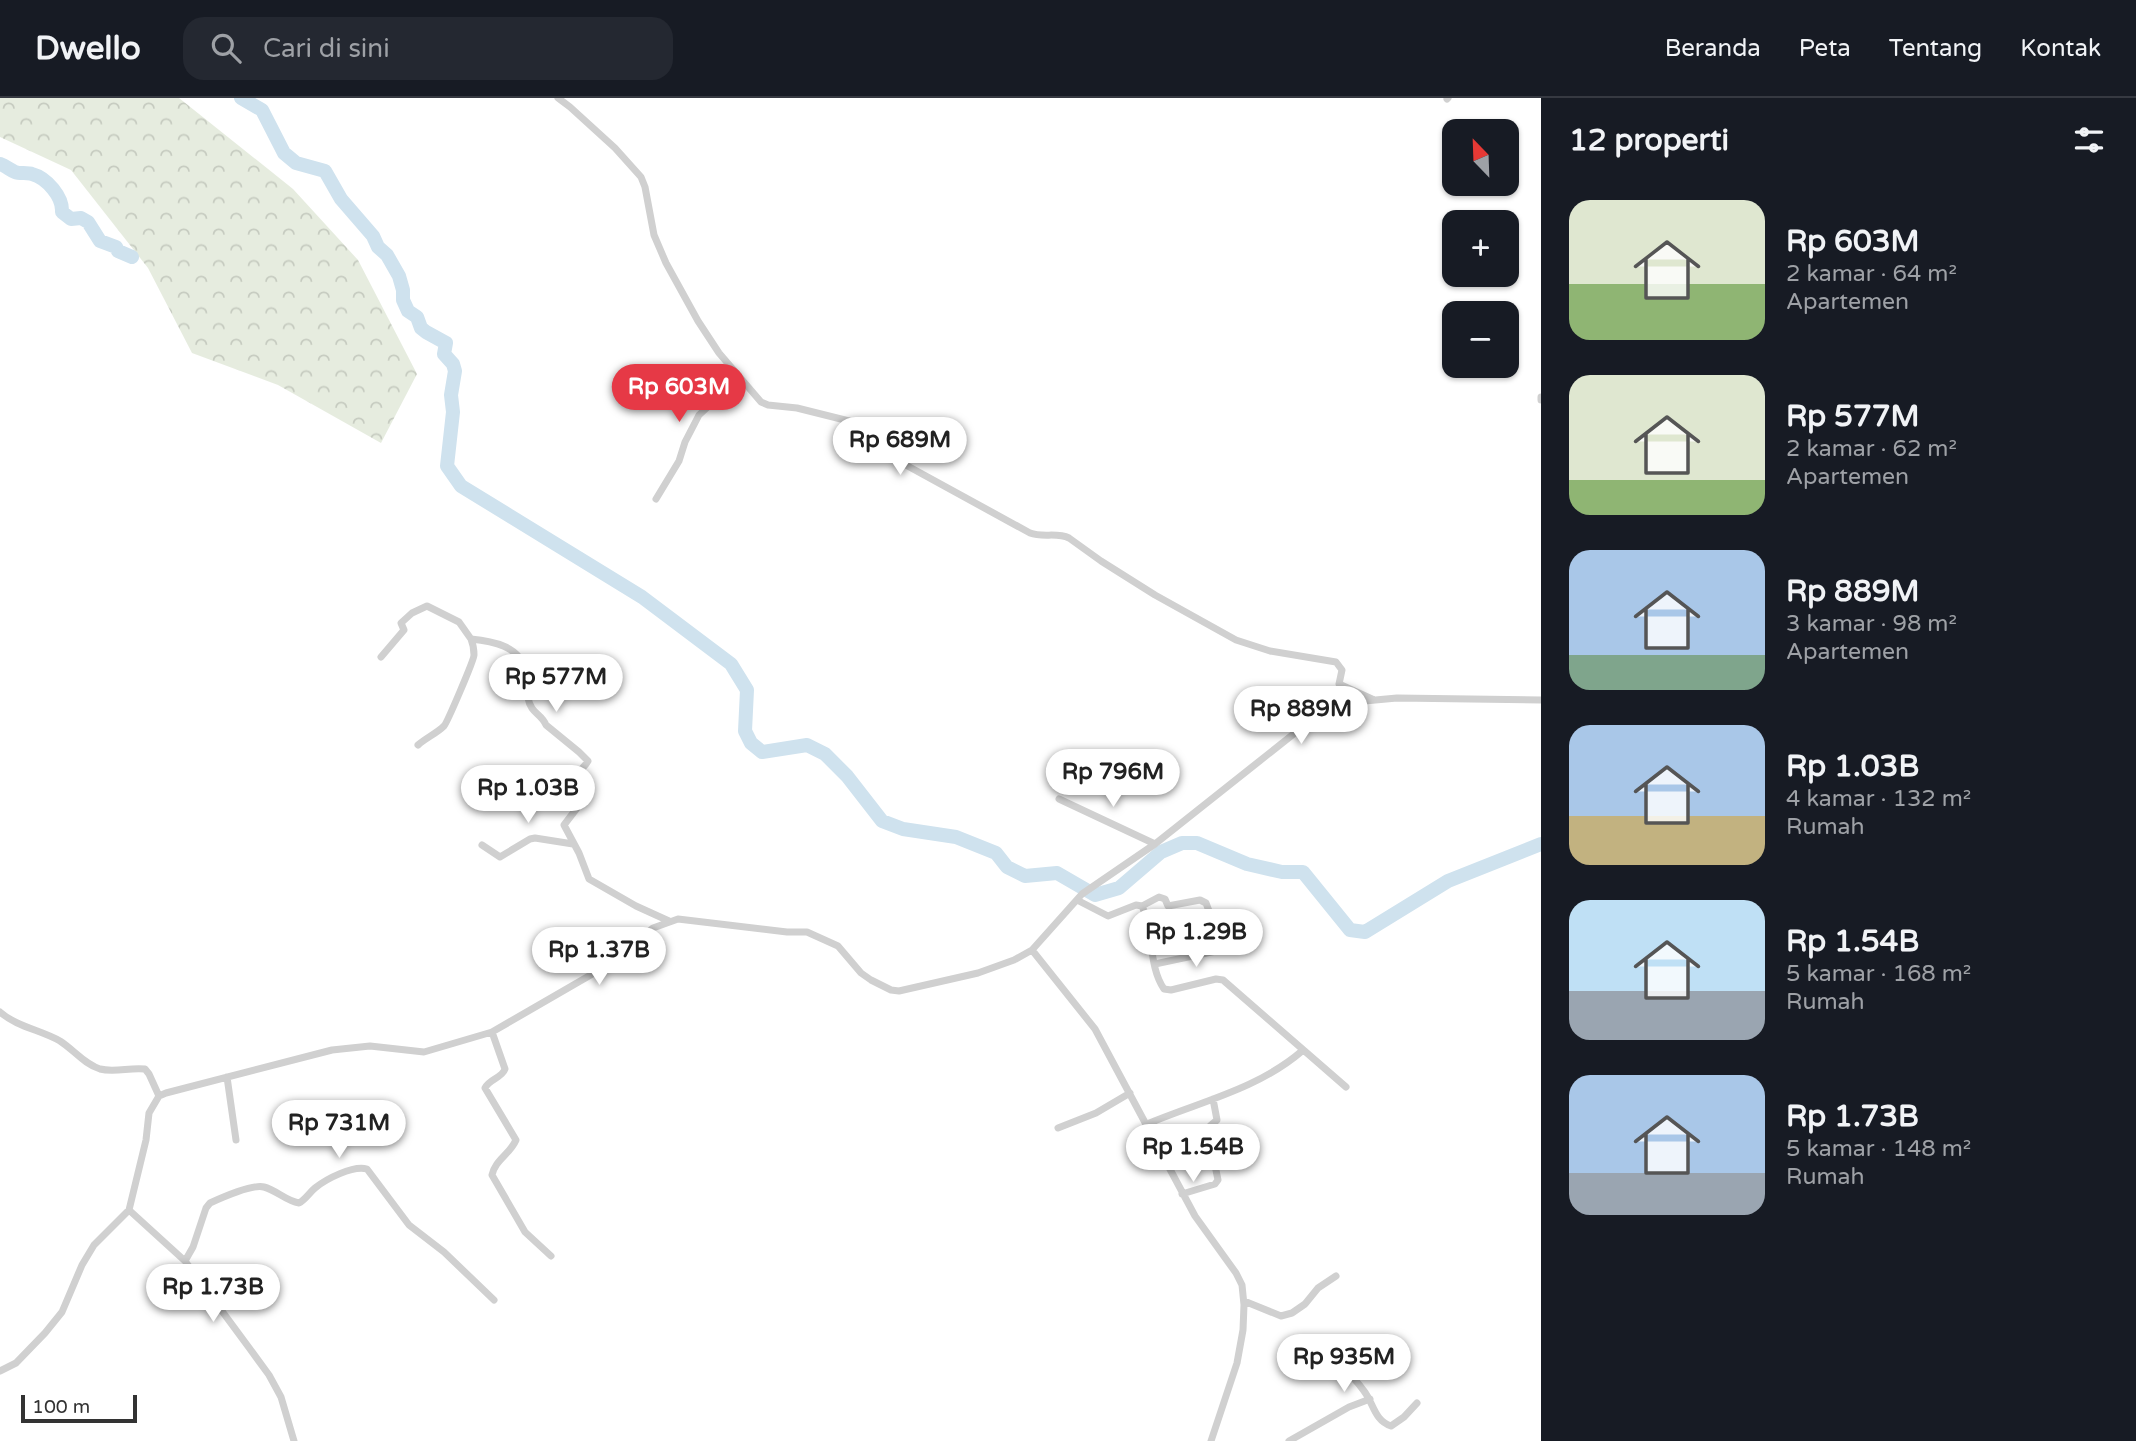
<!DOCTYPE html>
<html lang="id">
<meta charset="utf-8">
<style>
body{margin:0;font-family:"Varela Round",sans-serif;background:#242831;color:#f1f3f6;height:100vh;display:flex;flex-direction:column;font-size:26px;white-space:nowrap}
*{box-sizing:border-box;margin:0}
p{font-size:23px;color:#9ea1a6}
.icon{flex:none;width:38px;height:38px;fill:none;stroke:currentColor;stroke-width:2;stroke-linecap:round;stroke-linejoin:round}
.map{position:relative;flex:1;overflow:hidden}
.sheet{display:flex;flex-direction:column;background:#171b24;width:595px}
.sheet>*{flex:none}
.needle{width:46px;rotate:337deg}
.fabs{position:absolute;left:1442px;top:21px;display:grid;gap:14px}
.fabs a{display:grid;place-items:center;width:77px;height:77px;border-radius:14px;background:#171b24;box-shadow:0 2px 5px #0004;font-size:35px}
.scale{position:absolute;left:21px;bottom:18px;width:116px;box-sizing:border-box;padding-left:7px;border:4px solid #333;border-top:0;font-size:19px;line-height:24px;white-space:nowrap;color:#333;-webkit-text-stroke:5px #fff;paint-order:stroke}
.price{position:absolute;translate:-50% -60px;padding:0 16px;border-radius:24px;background:#fff;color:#222;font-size:23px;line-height:46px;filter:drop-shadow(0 2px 4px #0008)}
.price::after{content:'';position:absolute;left:50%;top:42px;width:21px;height:16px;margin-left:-10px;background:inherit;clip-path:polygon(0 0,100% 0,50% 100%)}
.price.active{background:#e63946;color:#fff}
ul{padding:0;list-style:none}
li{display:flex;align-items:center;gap:21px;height:175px;padding:0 28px}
li span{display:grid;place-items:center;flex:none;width:196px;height:140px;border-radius:21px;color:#555}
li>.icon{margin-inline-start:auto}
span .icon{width:84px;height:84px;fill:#fffc;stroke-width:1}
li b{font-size:30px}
h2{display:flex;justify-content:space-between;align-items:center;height:84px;padding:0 28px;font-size:30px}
header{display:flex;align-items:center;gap:42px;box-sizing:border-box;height:98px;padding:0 35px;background:#171b24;border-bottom:2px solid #363941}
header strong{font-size:33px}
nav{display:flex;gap:38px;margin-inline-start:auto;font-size:24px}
.search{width:490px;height:63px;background:#242831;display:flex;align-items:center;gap:18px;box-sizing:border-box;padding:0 24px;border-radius:21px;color:#9ea1a6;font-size:26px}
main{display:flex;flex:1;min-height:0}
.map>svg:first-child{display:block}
.forest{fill:url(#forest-crowns)}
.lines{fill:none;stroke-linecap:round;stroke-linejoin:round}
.river{stroke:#cfe2ee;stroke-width:14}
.minor{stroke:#d0d0d0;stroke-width:7}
</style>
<header>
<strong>Dwello</strong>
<div class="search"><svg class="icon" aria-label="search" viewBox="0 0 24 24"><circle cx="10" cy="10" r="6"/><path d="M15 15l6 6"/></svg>Cari di sini</div>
<nav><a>Beranda</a><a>Peta</a><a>Tentang</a><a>Kontak</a></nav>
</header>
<main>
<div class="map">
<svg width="1541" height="1343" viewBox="0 0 1541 1343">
<defs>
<pattern id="forest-crowns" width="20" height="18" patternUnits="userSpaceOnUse" patternTransform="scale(1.75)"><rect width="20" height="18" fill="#e6ecdf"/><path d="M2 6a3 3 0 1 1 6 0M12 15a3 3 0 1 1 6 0" fill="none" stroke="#c6cbc0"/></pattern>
</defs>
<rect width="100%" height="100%" fill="#fff"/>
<path class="forest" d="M0,0H179L293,91L358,162L417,276L381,345L278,287L192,255L148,170L71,72L0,39Z"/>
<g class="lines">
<path class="river" d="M241,0L262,12L284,55L296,65L325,73L341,101L373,138L378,149L387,157L399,178L403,192V202L408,213L417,219L421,230L426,234L446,245L444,256L453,266L455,273L451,297L453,314L447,368L461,388L642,499L731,566L747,592L745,633L751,645L762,654L807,647L825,656L847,678L882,723L903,731L956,739L996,755L1007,769L1025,778L1057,775L1095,797L1119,790L1161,754L1182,745H1197L1247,766L1282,774H1303L1350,832L1365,834L1448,783L1541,746
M0,66C6,68 10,72 15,74C20,76 27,74 32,76C47,80 63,99 62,114L71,121L81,120L88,124L100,143L116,149L118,153L132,159"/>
<path class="minor" d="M558,0L570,9L615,50L641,79L645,89L654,137L666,165L698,223L719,255L761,304L768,307L797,310L869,328L880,336L904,366L1030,435C1043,440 1057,434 1069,440L1101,463L1155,497L1236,542L1270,553L1336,564L1342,572L1339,586L1372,601
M1447,1L1448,0
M1541,299V302
M656,401L679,363L685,344L699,317L739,280
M381,559L404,532L401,525L412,515L427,508L459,524L471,541C492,543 520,548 525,572C527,581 526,591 528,600C531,616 541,615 546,627L579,654L588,663C583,672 573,677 567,686C568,696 576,701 577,710L564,727L579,755L589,781L636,808L669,823
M418,647C426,640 437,635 444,628C447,625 474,562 474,557C474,551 473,546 471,541
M1059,701L1155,746
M482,747L500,759L530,741L535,740L573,746
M1077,802L1108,818L1136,807L1142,808C1154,833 1148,868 1164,891L1171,892L1216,881L1223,882L1346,989
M1142,808L1159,799L1165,801L1168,808L1200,802L1206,805L1209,813
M1032,852L1095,931L1195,1118L1236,1175L1242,1187L1244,1207L1243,1232L1237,1265L1211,1343
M1155,866L1230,850
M0,914C17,929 41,932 60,943C74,952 84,966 100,971C115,975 130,969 145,971L149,976L159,998
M492,934L505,971C502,980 489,981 485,990L516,1042C510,1056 495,1062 492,1077L525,1134L551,1158
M227,979L236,1042
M1147,1026C1199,1004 1258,991 1302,953
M1058,1030L1096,1015L1130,995
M1182,1096L1215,1086L1218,1082L1210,1043V1028L1217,1022L1213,1001
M129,1112L185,1163L250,1251L269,1277L281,1299L294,1343
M185,1163L193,1149L206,1110L210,1105C221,1100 253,1086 264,1089C276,1092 286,1103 299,1105C306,1101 309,1095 315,1090C326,1081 353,1067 367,1071L409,1127L444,1154L494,1202
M1244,1203L1281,1218L1292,1215L1305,1206L1318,1190L1336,1178
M1340,1268C1349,1275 1357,1283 1364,1293C1374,1306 1374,1322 1391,1328L1404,1319L1417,1305
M0,1273L16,1265L45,1235L62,1214L82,1167L94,1147L129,1112L146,1042L149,1015L159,998L166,995L332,952L370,948L424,954L492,934L601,871L653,830L678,821L787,834H807L838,848L861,875L871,882L891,892L899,893L978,875L1014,862L1032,852L1082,796L1155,746L1315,619L1332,608L1343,605L1397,600L1541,602
M1289,1343L1349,1309L1370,1301"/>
</g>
</svg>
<div class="fabs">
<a><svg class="needle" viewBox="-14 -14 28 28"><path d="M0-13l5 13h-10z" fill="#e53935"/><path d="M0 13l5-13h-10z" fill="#9ea1a6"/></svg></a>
<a>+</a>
<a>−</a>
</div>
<div class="scale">100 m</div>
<b class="price active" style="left:679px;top:326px">Rp 603M</b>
<b class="price" style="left:900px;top:379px">Rp 689M</b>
<b class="price" style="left:556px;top:616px">Rp 577M</b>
<b class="price" style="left:1301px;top:648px">Rp 889M</b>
<b class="price" style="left:1113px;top:711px">Rp 796M</b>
<b class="price" style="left:528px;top:727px">Rp 1.03B</b>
<b class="price" style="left:1196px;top:871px">Rp 1.29B</b>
<b class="price" style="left:599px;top:889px">Rp 1.37B</b>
<b class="price" style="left:339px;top:1062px">Rp 731M</b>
<b class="price" style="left:1193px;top:1086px">Rp 1.54B</b>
<b class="price" style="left:213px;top:1226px">Rp 1.73B</b>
<b class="price" style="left:1344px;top:1296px">Rp 935M</b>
</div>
<section class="sheet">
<h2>12 properti<svg class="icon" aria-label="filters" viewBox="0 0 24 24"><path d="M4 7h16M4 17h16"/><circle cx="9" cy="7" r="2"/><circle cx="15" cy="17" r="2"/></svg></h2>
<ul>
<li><span style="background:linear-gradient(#dfe7d0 60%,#8fb573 0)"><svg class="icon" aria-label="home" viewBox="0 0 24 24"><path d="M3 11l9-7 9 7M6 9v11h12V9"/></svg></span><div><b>Rp 603M</b><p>2 kamar · 64 m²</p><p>Apartemen</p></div></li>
<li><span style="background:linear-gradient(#dfe7d0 75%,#8fb573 0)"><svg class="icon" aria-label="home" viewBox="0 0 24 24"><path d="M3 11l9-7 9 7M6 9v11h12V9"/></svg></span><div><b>Rp 577M</b><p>2 kamar · 62 m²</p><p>Apartemen</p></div></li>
<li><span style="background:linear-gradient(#a9c7e8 75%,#7fa58c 0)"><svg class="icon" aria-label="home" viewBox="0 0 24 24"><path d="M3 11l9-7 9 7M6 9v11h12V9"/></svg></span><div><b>Rp 889M</b><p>3 kamar · 98 m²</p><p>Apartemen</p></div></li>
<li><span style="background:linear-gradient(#a9c7e8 65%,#c2b280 0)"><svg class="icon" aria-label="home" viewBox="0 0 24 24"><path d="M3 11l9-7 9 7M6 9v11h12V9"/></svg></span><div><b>Rp 1.03B</b><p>4 kamar · 132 m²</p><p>Rumah</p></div></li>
<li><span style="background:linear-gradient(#bfe0f5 65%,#9aa5b1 0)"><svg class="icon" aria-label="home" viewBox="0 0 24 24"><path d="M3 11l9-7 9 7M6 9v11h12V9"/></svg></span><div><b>Rp 1.54B</b><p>5 kamar · 168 m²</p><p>Rumah</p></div></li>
<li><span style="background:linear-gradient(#a9c7e8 70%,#9aa5b1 0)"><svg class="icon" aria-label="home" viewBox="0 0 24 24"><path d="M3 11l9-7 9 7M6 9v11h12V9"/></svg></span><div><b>Rp 1.73B</b><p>5 kamar · 148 m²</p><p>Rumah</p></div></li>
</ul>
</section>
</main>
